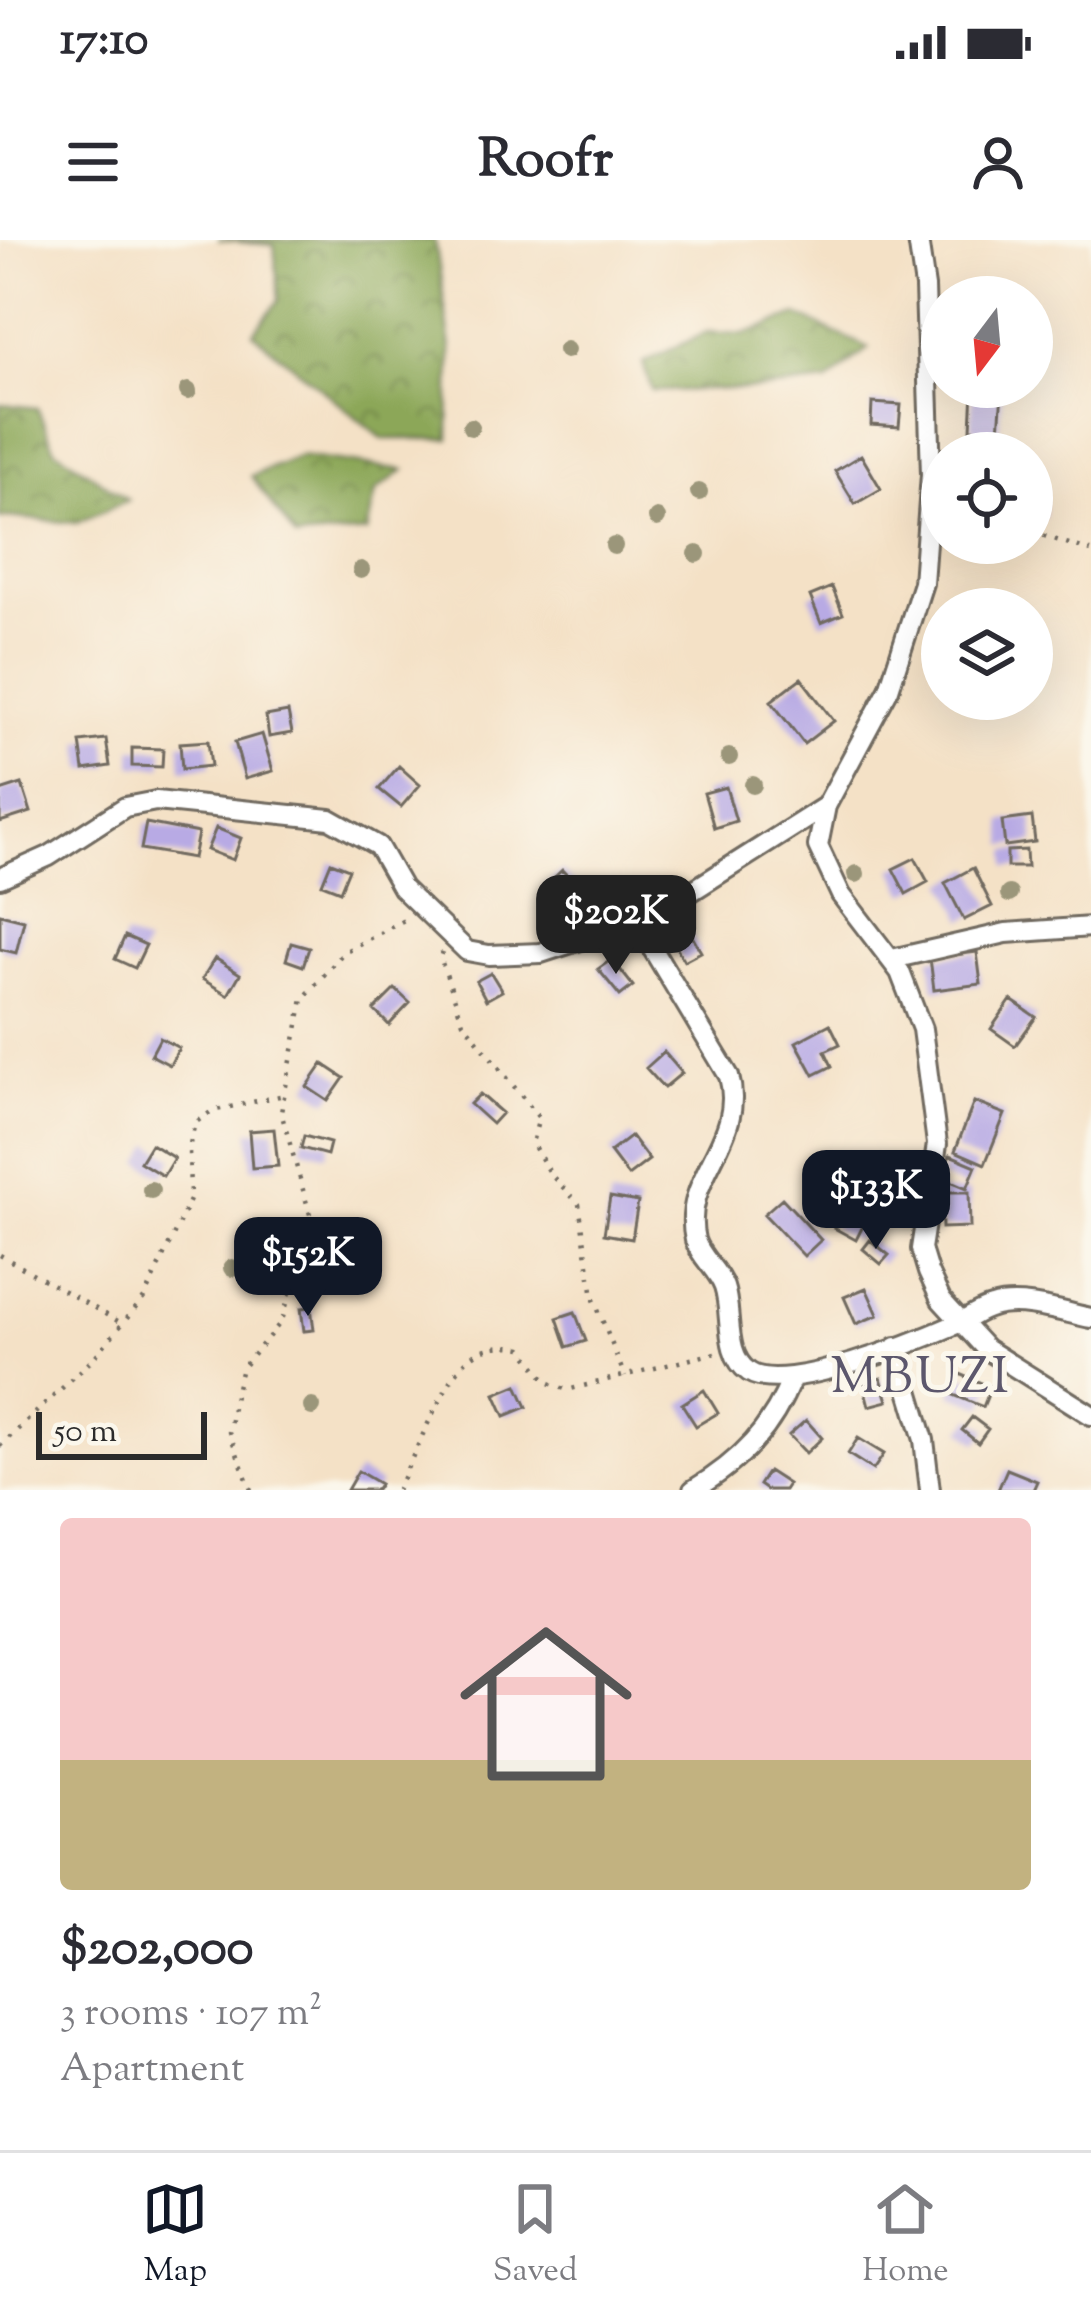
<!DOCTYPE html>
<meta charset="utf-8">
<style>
body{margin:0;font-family:"Sorts Mill Goudy",serif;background:#f7f7f7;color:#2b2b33;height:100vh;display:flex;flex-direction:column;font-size:45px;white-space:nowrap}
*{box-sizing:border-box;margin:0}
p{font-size:39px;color:#7c7c81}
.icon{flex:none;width:66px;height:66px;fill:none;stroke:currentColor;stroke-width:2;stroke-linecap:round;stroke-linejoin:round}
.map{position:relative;height:1250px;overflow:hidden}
.panel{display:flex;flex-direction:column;background:#fff;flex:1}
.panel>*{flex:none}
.needle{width:78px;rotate:196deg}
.fabs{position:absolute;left:921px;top:36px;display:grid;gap:24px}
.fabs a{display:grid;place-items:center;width:132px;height:132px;border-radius:50%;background:#fff;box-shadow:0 12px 48px #0002;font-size:60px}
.scale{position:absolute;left:36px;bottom:30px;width:171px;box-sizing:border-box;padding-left:12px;border:6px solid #2b2b2b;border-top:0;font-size:33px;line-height:42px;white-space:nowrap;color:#2b2b2b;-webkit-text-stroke:9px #fbf7ec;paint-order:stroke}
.price{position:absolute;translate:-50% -102px;padding:0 27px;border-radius:24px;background:#111827;color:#fff;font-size:39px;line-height:78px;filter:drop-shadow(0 3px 6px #0008)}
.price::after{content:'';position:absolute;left:50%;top:72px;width:36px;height:27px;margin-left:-18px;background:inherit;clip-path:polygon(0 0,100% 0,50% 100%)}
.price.on{background:#222;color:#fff}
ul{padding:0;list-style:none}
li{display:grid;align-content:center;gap:24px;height:636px;padding:0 60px}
li span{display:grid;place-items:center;height:372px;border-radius:12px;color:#555}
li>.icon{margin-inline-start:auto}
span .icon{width:216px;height:216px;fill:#fffc;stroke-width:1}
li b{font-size:51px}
.status{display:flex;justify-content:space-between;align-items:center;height:84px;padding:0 60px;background:#fff;direction:ltr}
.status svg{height:33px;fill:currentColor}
header{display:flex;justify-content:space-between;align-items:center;height:156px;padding:0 60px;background:#fff;font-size:54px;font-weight:800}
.tab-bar{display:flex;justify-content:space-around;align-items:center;height:168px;border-top:3px solid #e1e1e2;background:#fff;font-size:33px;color:#7c7c81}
.tab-bar a{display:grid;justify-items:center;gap:6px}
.tab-bar .on{color:#111827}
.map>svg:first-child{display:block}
.forest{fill:url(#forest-crowns);stroke:#5c6942;stroke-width:3}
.building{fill:#b8aae4}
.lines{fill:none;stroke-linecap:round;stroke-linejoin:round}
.street-casing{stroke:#716b61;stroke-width:24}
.path{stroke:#716b61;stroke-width:4.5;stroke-dasharray:3 9;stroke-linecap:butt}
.street{stroke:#fff;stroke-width:18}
.tree{fill:#9b967a}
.labels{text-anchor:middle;stroke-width:10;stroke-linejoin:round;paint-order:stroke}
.quarter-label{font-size:51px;letter-spacing:3px;fill:#5c576c;stroke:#fbf7ec}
</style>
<div class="status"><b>17:10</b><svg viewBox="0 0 49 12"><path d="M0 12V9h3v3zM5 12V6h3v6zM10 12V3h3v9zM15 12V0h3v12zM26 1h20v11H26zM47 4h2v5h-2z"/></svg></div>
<header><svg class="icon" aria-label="menu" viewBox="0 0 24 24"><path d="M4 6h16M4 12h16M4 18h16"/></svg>Roofr<svg class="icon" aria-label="person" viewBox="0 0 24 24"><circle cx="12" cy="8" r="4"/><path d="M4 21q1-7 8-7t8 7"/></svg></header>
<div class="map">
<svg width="1091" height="1250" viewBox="0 0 1091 1250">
<defs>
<pattern id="forest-crowns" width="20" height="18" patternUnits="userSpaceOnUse" patternTransform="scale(3)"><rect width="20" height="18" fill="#8ca759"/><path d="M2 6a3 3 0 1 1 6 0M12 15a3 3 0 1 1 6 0" fill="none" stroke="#73884a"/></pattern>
</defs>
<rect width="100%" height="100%" fill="#fbf7ec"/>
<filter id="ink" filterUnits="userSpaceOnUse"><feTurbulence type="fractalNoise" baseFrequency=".00833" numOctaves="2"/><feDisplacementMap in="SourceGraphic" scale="24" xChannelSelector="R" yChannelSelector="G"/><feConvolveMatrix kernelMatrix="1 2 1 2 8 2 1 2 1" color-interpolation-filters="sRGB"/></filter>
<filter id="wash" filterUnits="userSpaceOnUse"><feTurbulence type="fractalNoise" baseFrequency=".004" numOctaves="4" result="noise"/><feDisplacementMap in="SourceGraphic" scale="48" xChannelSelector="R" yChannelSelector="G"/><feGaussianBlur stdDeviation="2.7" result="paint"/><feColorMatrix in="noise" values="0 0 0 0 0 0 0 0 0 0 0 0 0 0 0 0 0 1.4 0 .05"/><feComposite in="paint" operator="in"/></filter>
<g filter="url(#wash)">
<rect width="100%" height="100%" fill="#f4e1c6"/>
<path class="forest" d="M218,0H435L451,108L449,199H383L253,93L279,60L274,5Z
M797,75L869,108L827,142L763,149L652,151L643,123L707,92L744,94Z
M0,164L37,168L55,209L128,260L76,283L7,277L0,279Z
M300,216L404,230L376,251L367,292L296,298L251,236Z"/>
<g id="blocks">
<path class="building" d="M973,150L1002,152L999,191L971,189Z
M872,163L901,165L899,187L871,185Z
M861,215L881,249L855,264L835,231Z
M1032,246L1046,247L1045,278H1032Z
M832,347L843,374L821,383L810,356Z
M801,438L834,481L804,504L771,461Z
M288,472L292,493L269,497L266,476Z
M262,494L273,531L245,539L235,502Z
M106,499L110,526L84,530L80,502Z
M208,501L211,526L182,529L180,503Z
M132,508L163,509L162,527L132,526Z
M399,526L420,545L401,567L379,549Z
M22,544L31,572L0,582V551Z
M726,547L736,581L714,588L704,553Z
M1032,577L1035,602L1005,606L1002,581Z
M146,583L198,593L193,618L141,609Z
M216,588L241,598L233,620L207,610Z
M1026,610L1027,627H1007V611Z
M915,618L928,642L906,654L893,629Z
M331,622L349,629L340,651L322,644Z
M973,628L992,666L964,680L945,643Z
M562,630L583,652L564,670L543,648Z
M0,674L24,680L16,713L0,709Z
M689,691L701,712L684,721L672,700Z
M125,696L146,705L135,728L115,719Z
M291,703L309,708L303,726L286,720Z
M977,712L981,744L934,750L930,718Z
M215,718L240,734L228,755L202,739Z
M612,719L633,746L620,756L598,729Z
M491,733L502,751L486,760L476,741Z
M395,749L410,763L389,785L374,770Z
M1011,760L1036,777L1015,806L991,789Z
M830,784L840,804L825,811L832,826L814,835L796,802Z
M160,798L179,808L170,825L151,815Z
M664,812L682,833L664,848L646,828Z
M323,824L344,838L328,861L307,847Z
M480,854L502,873L492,884L470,864Z
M974,862L1005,874L985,924L955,911Z
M274,889L278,926L252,928L249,891Z
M304,896L330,903L327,915L301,908Z
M631,896L649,920L628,936L610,912Z
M151,904L174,918L163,936L140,922Z
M950,915L976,926L967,948L941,937Z
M811,948L843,966L834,982L802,963Z
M941,952H969L970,987L942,988Z
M852,953L874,964L856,1000L834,988Z
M610,957L638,962L632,999L604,994Z
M782,958L821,1000L804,1016L764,974Z
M870,1000L889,1015L881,1024L863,1009Z
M866,1048L878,1075L856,1084L844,1057Z
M311,1067L314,1090L304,1091L301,1068Z
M575,1072L586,1101L567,1107L557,1078Z
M960,1134L991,1147L983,1167L951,1154Z
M881,1138L888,1161L869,1166L863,1143Z
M517,1145L527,1167L505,1176L495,1154Z
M704,1150L718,1173L696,1186L682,1164Z
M972,1177L988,1189L978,1203L962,1190Z
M806,1180L822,1198L806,1213L789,1195Z
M858,1198L884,1214L873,1230L848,1214Z
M1007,1229L1037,1241L1033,1250H998Z
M358,1231L380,1244L376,1250H347Z
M768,1231L788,1244L784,1250H766L759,1245Z"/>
</g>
</g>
<g filter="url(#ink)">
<use href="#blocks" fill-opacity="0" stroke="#716b61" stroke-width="3"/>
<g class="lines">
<defs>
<path id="street" d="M918,0L925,47L931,234L923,343L889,449L826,566L818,606L841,655L900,732L922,789L937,904L921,1009L928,1032L941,1060L986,1109L1091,1175
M0,638L49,616L125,567L156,561L330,579L378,606L402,648L467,711L489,715L541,713L651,677L826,566
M637,683L729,836C747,901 680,936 695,1000C700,1017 718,1030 724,1047C733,1073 723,1114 749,1132C785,1156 920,1100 959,1083C970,1078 980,1070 992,1067C1021,1058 1062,1072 1091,1078
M892,719L1006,693L1091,687
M896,1107L924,1200L930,1250
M693,1250C741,1221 772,1189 792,1138"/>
</defs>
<use href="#street" class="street-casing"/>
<path class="path" d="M1032,292L1091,311
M442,712L440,717L463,782L539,878L532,903L552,936L579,964L593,1057L625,1137
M0,1015L123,1084
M0,1206L92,1120L144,1058L190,960L189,908L195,883L212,871L284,855
M251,1250L229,1192L235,1155L242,1128L282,1081L311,978L281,872L303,759L344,712L406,679
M397,1250C413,1218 443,1143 467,1120C483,1106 503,1104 522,1108L547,1142L567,1150L715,1113"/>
<use href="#street" class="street"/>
</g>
<g class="tree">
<circle cx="566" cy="110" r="9"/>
<circle cx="188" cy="151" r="9"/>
<circle cx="471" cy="187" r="9"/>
<circle cx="699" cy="252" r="9"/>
<circle cx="657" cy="278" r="9"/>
<circle cx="614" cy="306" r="9"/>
<circle cx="697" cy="314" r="9"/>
<circle cx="361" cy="330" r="9"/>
<circle cx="729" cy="517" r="9"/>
<circle cx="753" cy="545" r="9"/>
<circle cx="856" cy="634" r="9"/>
<circle cx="1009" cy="654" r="9"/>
<circle cx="151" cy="950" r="9"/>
<circle cx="896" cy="960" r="9"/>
<circle cx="232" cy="1028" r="9"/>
<circle cx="312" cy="1167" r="9"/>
</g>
</g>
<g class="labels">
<g class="quarter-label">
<text x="921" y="1152">MBUZI</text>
</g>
</g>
</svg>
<div class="fabs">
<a><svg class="needle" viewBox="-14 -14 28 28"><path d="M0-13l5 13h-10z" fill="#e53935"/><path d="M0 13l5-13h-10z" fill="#7c7c81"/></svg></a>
<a><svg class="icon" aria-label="locate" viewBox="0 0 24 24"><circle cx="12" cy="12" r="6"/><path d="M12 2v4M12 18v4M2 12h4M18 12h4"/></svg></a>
<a><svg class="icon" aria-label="layers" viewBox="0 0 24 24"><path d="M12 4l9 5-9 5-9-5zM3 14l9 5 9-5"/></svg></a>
</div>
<div class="scale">50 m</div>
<b class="price on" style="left:616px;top:737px">$202K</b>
<b class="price" style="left:876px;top:1012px">$133K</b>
<b class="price" style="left:308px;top:1079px">$152K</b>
</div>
<section class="panel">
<ul>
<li><span style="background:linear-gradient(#f6c9c9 65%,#c2b280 0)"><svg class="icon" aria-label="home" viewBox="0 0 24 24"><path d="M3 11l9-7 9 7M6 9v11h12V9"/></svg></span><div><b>$202,000</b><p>3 rooms · 107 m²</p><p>Apartment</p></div></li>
</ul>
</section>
<nav class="tab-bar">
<a class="on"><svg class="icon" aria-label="map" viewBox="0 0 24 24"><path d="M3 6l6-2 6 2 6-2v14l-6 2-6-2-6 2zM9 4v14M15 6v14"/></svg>Map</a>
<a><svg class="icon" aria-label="saved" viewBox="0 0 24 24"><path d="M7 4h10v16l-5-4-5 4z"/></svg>Saved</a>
<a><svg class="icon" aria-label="home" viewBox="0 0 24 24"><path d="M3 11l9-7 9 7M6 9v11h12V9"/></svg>Home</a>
</nav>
